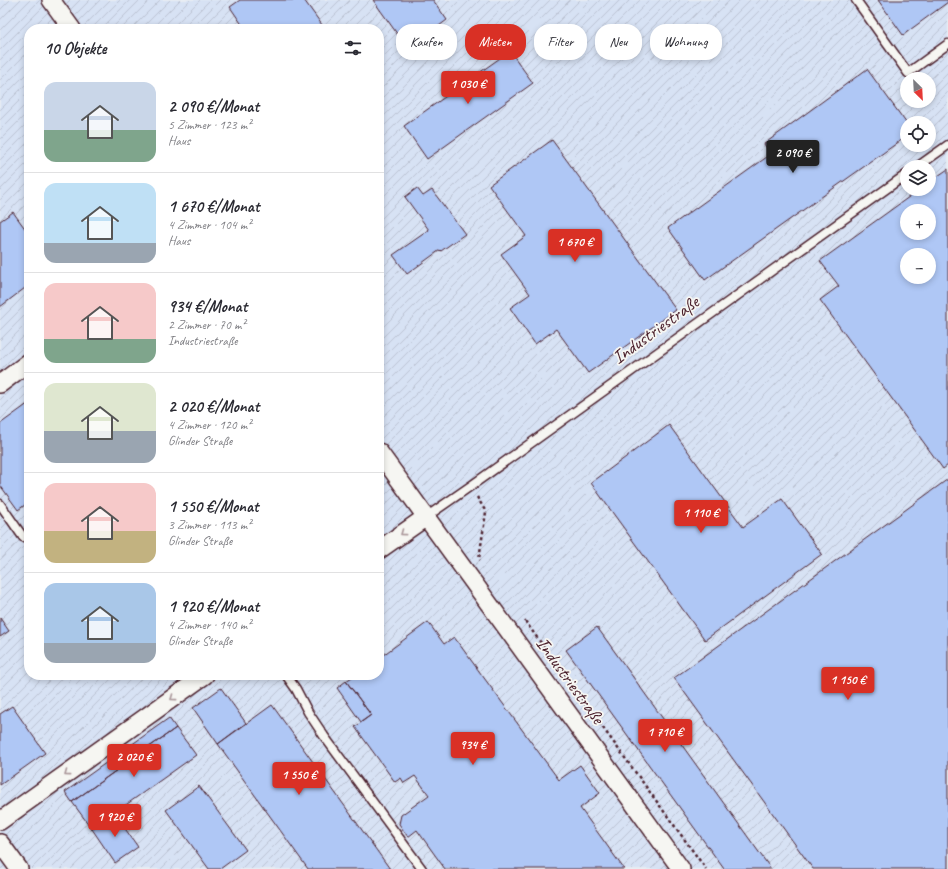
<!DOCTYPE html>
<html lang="de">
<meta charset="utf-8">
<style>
body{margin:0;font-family:Caveat,sans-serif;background:#f7f7f7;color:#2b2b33;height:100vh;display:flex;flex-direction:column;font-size:15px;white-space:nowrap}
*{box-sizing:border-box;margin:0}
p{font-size:13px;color:#7c7c81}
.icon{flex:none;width:22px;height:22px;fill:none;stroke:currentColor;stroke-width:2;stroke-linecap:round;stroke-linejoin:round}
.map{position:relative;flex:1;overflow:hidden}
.panel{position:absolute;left:24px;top:24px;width:360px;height:656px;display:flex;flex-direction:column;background:#fff;border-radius:16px;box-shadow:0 2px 6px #0003}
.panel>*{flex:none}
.hud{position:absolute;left:396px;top:24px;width:380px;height:36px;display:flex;gap:8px}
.needle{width:26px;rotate:156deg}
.fabs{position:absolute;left:900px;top:72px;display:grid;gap:8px}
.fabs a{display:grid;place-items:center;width:36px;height:36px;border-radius:50%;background:#fff;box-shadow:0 2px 6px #0003;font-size:20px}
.price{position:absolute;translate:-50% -34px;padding:0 9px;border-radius:4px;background:#d93025;color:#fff;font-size:13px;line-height:26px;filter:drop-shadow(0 1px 2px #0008)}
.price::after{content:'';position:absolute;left:50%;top:24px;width:12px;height:9px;margin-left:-6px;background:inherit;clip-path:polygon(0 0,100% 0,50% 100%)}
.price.selected{background:#222;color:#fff}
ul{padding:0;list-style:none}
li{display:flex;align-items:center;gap:12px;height:100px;padding:0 20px}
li+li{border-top:1px solid #e1e1e2}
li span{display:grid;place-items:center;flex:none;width:112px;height:80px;border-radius:12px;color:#555}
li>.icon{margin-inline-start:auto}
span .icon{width:48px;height:48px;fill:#fffc;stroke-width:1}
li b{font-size:17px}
h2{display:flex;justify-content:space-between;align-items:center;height:48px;padding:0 20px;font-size:17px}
.pill{padding:0 14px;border-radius:16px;background:#fff;box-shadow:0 2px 6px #0003;font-size:14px;line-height:36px}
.pill.selected{background:#d93025;color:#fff}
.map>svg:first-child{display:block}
.industrial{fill:url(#industrial-furrows);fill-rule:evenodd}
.building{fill:#afc7f5;stroke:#4a1f2b;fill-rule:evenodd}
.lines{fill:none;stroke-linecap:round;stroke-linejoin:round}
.service-casing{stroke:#4a1f2b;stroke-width:11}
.minor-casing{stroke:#4a1f2b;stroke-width:20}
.path{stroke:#4a1f2b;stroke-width:2.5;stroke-dasharray:3 3;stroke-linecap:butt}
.service{stroke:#f6f6f2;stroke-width:8}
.minor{stroke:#f6f6f2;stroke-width:17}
.oneway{stroke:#a99598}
.labels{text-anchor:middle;stroke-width:3.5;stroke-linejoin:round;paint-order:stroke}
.street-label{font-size:19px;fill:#4a1f2b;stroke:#f6f6f2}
</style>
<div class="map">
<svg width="948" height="869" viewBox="0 0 948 869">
<defs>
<pattern id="industrial-furrows" width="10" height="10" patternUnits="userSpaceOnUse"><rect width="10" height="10" fill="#d7e2f4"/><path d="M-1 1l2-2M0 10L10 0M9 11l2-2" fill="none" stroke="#bac1d1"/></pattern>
</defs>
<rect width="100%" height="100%" fill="#e8edf3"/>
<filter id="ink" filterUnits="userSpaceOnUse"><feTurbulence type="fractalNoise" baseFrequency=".025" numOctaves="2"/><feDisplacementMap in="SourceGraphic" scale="8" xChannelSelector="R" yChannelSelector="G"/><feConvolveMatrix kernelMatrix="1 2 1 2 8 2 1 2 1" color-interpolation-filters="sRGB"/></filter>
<g filter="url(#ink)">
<path class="industrial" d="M0,0H948V869H0ZM29,29H379V675H29ZM907,79H929V101H907ZM907,123H929V145H907ZM907,167H929V189H907ZM907,211H929V233H907ZM907,255H929V277H907Z"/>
<path class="building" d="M240,0H304L325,29H245L230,7Z
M373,0H433L447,20L408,49Z
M878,0H948V2L903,35Z
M510,51L533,83L427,159L404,126Z
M867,69L907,124V136L705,280L668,228L771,154L764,144Z
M552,140L676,310L588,373L556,329L535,344L510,308L530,294L501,254L526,236L489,185Z
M948,169V465L943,469L820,300L839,286L820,261L920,189H929V182ZM907,211H929V233H907ZM907,255H929V277H907Z
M417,188L423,196L432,190L465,234L441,251L440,250L407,274L393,255L429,230L405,197Z
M13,212L29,234V285L0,307V221Z
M29,403V502L18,510L0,485V424Z
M669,425L743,527L782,499L822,554L705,640L591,483Z
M948,479V869H813L674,678Z
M0,618L9,631L0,637Z
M428,622L444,644L454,637L559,780L580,765L600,793L580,808L624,869H445L417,830L408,837L399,824L401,815L429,795L415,776L404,783L401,778L395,782L355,727L371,715L346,681L355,675H379V658Z
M597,627L771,869H724L566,650Z
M346,681L371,715L361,722L337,688Z
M221,688L246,723L218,744L193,708Z
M272,705L390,869H308L218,744Z
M12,706L45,753L0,785V714Z
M169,718L176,728L72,802L65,792Z
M176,728L196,755L92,829L72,802Z
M199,786L246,850L220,869H209L166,810Z
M114,813L138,847L115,863L92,829Z"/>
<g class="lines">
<defs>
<path id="service" d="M856,0L908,73L948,44
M917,167L948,145
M0,504L23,537
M426,517L475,483L907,174
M286,675L296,689L308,712L324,736L422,869"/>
<path id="minor" d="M51,0L72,29
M0,384L29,362
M379,452L681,869
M379,550L426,517
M0,821L205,675
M0,843L19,869"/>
</defs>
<use href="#service" class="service-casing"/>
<use href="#minor" class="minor-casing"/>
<path class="path" d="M477,497L486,512L479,559L480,560
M525,621L706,869"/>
<use href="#service" class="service"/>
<use href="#minor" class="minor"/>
</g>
<defs><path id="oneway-chevron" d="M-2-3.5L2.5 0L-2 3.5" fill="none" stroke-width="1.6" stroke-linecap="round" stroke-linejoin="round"/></defs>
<g class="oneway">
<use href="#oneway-chevron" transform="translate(403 533) rotate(144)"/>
<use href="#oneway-chevron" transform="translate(173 698) rotate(144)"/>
<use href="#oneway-chevron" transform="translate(67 774) rotate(144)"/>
</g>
</g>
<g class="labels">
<g class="street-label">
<text transform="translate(655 329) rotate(-36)" y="7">Industriestraße</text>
<text transform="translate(571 680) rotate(54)" y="7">Industriestraße</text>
</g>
</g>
</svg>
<div class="fabs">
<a><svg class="needle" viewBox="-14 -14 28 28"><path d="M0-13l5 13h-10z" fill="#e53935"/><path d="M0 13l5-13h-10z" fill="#7c7c81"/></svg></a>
<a><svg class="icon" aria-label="locate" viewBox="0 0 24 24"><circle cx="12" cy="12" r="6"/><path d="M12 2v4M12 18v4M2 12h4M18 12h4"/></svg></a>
<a><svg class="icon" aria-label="layers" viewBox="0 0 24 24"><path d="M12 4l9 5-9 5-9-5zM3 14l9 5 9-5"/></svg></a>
<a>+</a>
<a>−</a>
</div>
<b class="price" style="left:468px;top:105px">1 030 €</b>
<b class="price selected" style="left:793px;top:174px">2 090 €</b>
<b class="price" style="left:575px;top:263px">1 670 €</b>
<b class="price" style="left:701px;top:534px">1 110 €</b>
<b class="price" style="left:848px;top:701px">1 150 €</b>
<b class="price" style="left:665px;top:753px">1 710 €</b>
<b class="price" style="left:473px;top:766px">934 €</b>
<b class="price" style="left:134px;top:778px">2 020 €</b>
<b class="price" style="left:299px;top:796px">1 550 €</b>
<b class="price" style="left:115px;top:838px">1 920 €</b>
<div class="hud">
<a class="pill">Kaufen</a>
<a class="pill selected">Mieten</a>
<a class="pill">Filter</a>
<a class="pill">Neu</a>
<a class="pill">Wohnung</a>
</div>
<section class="panel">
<h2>10 Objekte<svg class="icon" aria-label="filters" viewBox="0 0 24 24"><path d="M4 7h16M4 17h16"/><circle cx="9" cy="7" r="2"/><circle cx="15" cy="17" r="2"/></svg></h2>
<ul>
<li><span style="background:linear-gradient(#c9d6e8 60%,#7fa58c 0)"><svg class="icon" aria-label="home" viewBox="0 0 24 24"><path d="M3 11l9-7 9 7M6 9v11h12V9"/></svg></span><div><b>2 090 €/Monat</b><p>5 Zimmer · 123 m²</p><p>Haus</p></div></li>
<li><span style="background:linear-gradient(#bfe0f5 75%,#9aa5b1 0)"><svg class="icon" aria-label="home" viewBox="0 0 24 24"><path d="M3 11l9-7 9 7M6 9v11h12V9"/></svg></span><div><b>1 670 €/Monat</b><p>4 Zimmer · 104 m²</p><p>Haus</p></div></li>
<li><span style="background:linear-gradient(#f6c9c9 70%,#7fa58c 0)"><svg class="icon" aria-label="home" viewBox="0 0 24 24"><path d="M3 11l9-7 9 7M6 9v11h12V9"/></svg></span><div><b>934 €/Monat</b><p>2 Zimmer · 70 m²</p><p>Industriestraße</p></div></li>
<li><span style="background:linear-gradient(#dfe7d0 60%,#9aa5b1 0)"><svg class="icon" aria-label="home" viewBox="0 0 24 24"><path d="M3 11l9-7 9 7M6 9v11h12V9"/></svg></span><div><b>2 020 €/Monat</b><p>4 Zimmer · 120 m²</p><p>Glinder Straße</p></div></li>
<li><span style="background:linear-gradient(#f6c9c9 60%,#c2b280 0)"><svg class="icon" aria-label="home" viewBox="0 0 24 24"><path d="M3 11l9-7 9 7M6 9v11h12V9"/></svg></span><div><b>1 550 €/Monat</b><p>3 Zimmer · 113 m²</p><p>Glinder Straße</p></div></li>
<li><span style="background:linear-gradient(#a9c7e8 75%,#9aa5b1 0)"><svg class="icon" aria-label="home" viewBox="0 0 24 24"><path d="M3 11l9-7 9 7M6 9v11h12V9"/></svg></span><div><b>1 920 €/Monat</b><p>4 Zimmer · 140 m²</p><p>Glinder Straße</p></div></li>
</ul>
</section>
</div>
